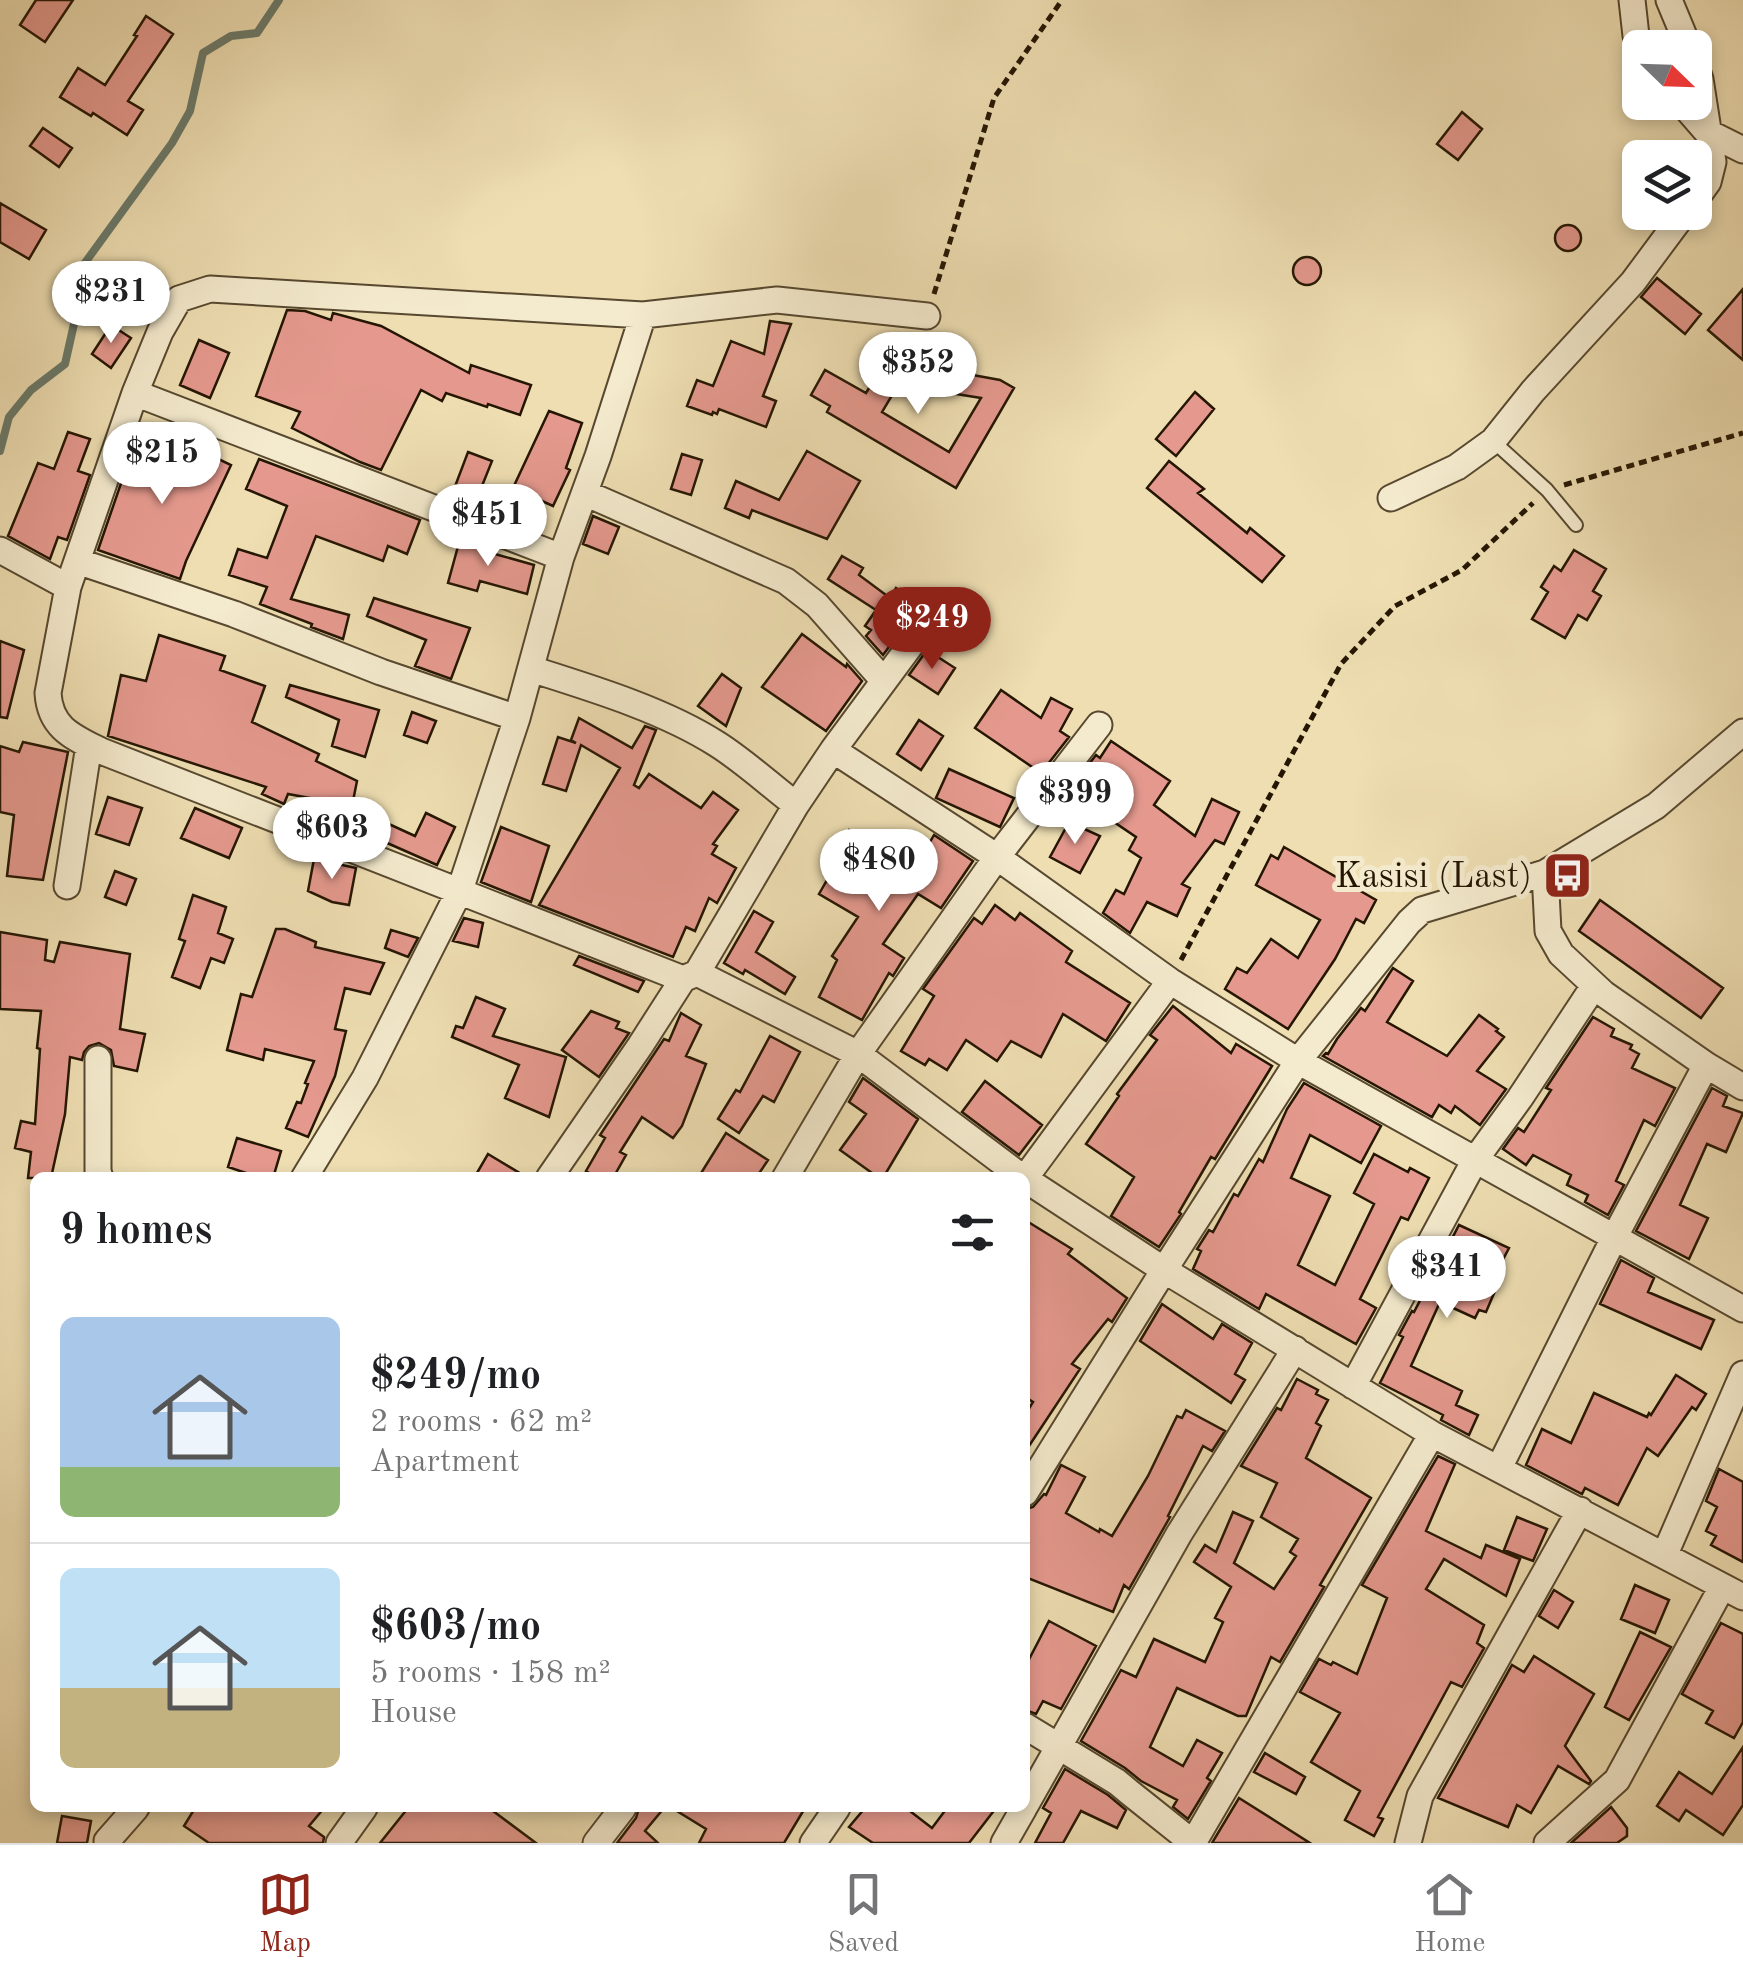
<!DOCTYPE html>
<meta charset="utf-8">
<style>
body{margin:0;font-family:"Old Standard TT",serif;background:#f2f2f2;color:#202124;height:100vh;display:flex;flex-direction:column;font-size:38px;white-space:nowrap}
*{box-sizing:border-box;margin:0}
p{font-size:32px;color:#757577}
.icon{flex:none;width:55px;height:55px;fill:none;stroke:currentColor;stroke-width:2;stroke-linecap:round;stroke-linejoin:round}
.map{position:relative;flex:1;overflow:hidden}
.panel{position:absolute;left:30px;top:1172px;width:1000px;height:640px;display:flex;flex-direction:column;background:#fff;border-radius:15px;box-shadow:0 5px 15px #0003}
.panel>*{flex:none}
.needle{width:65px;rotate:113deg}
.tools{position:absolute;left:1622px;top:30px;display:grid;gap:20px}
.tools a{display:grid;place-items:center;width:90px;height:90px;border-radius:15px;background:#fff;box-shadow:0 5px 15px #0003;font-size:50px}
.price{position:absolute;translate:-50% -85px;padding:0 22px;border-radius:35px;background:#fff;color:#222;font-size:32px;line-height:65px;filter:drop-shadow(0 2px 5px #0008)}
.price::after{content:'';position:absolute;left:50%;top:60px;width:30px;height:22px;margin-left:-15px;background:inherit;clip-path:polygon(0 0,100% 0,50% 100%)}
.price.active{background:#8f2418;color:#fff}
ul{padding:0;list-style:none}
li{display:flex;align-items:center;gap:30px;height:250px;padding:0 30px}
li+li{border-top:2px solid #e0e0e0}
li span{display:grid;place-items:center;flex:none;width:280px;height:200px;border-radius:15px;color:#555}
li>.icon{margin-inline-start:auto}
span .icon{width:120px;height:120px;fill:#fffc;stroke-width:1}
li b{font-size:42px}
h2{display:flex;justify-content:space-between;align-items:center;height:120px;padding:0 30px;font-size:42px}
.menu{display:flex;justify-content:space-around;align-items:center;height:140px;border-top:2px solid #e0e0e0;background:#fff;font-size:28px;color:#757577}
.menu a{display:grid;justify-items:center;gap:5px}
.menu .active{color:#8f2418}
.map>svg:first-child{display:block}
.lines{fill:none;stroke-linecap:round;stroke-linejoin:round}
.stream{stroke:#6b7a6a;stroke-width:8}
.building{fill:#e5998e;stroke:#251603;stroke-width:2.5}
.service-casing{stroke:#57482f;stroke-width:16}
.minor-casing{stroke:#57482f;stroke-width:29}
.path{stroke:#251603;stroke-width:5;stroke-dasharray:8 5;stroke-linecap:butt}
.service{stroke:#f4eacd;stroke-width:12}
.minor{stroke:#f4eacd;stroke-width:25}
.labels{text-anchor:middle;stroke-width:10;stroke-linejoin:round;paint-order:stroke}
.poi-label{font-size:35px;fill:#251603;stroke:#f4eacd;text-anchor:end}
</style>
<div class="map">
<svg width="1743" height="1843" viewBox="0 0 1743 1843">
<rect width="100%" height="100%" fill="#eedeb2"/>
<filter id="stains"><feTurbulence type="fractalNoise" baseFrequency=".002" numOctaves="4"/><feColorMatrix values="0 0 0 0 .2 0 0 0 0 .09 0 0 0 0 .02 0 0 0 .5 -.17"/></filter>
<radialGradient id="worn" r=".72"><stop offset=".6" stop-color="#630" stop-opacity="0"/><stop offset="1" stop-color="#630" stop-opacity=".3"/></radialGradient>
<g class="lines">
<path class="stream" d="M0,451L9,417L31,390L65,364L74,324L79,271L172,143L190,111L203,53L231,36L257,33L279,0"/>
</g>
<path class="building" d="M36,0H73L45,42L20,25Z
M146,16L173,34L128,101L143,110L127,135L93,113L91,116L60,97L78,68L105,85L137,36L134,35Z
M1462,112L1482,129L1458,160L1437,144Z
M43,128L72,148L59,167L30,146Z
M0,203L46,230L29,259L0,242Z
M1555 238a13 13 0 1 1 26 0a13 13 0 1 1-26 0Z
M1293 271a14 14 0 1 1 28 0a14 14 0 1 1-28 0Z
M1657,278L1701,314L1685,334L1641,297Z
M1743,289V360L1708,330Z
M287,310L305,311L331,320L333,313L381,326L469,373L471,365L531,385L520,415L488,404L487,407L446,393L442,401L421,390L381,470L360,462L292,428L300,412L256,396Z
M770,321L791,324L763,396L776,401L766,427L719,409L717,414L713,412L712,415L687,406L697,380L713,386L731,341L764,354Z
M111,325L131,338L111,368L92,354Z
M199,340L229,353L210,398L180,385Z
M929,367L1000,380L1014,388L956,488L827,412L830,406L811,395L825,370L866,393L880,370L900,382L882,412L949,452L981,398L925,389Z
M1195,392L1214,409L1176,456L1156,439Z
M549,411L582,423L566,468L570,470L553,506L513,488Z
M68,432L90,439L78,471L90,475L67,540L58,537L50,559L8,536L38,463L54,469Z
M137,437L200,462L204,452L231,465L186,561L180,579L98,550Z
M807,451L860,481L827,539L752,510L749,518L725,508L736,481L779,500Z
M468,452L492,461L474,506L451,497Z
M682,454L702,460L691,495L671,489Z
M259,459L420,520L407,554L388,546L383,561L316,536L291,599L349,615L343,639L311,627L312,624L260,604L267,587L229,575L238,549L267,558L287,506L246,489Z
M1169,461L1204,489L1198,493L1247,533L1250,528L1284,556L1262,582L1147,488Z
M593,516L619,527L608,554L583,544Z
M460,539L489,547L488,552L534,565L527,594L480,581L477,591L448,583Z
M1574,550L1606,569L1593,591L1601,596L1587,620L1578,615L1565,638L1532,619L1548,592L1541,587L1554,566L1561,571Z
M842,556L863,568L859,575L890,598L896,588L925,607L914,613L883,655L866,636L871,630L865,626L876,610L828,579Z
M374,598L470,628L451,679L415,666L426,640L367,616Z
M802,634L846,667L847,664L862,681L826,731L762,687Z
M159,635L225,656L220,670L265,686L252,722L319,754L316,761L357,781L352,806L288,794L284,804L262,794L266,787L108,736L121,675L146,681Z
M0,641L24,650L7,718L0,717Z
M927,650L955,668L938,694L909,675Z
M722,674L741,688L726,726L698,706Z
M290,685L379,710L365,757L332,746L339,720L286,697Z
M1001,690L1041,718L1051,698L1072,709L1060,731L1069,737L1041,773L975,728Z
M412,712L436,721L427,743L404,735Z
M579,718L632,748L645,726L656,730L634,785L639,788L649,774L701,808L713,792L738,810L713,844L717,846L712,854L736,868L717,903L709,898L695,931L686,927L673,957L539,905L620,768L581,745L566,791L543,784L558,737L576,743L571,740Z
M919,720L943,736L921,770L897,754Z
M1111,741L1170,781L1154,805L1195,836L1212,799L1239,812L1224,844L1215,840L1182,884L1190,888L1177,916L1147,902L1130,933L1103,913L1116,890L1124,894L1141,858L1129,850L1136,837L1068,791L1096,755L1100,758Z
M23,742L68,752L43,880L7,876L14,815L0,812V746L19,752Z
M949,769L1014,798L1000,827L936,798Z
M108,797L142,808L129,845L96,834Z
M195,808L242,828L229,858L181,838Z
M426,813L455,827L437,865L360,831L367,814L415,836Z
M1069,822L1100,836L1080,873L1050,857Z
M501,827L549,846L531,902L481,882Z
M849,830L876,846L868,861L906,884L934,835L973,861L941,908L918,894L883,944L904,958L893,976L889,973L862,1020L819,997L837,960L832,956L858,917L819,894L831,873L827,870L836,853L835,852Z
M1284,847L1376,900L1364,923L1356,919L1335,959L1288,1029L1225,989L1237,968L1247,973L1271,939L1298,958L1320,920L1256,885L1271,855L1278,859Z
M314,859L356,868L349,905L332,902L308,891Z
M115,871L136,879L126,905L105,897Z
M193,895L226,907L218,933L233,939L224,963L211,958L200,988L172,977L185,941L179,939Z
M1600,900L1723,988L1701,1018L1579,931Z
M995,905L1015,920L1020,913L1072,951L1066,962L1130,1003L1106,1041L1063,1014L1041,1057L1011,1041L997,1061L966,1040L947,1070L929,1059L925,1065L901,1051L934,996L923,989L974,918L982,924Z
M754,911L773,922L756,952L795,977L785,994L745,970L743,974L724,963Z
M464,918L483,923L478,947L453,941Z
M276,929H285L316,942L315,947L384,963L370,994L345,988L335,1029L346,1031L335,1076L308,1137L286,1128L297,1102L301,1103L308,1084L305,1083L314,1061L265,1049L263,1060L227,1050L241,994L252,997Z
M391,930L418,938L408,957L385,948Z
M0,932L47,940L45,960L54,962L60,942L130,954L120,1029L145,1034L137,1071L114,1066L111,1050L99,1043L89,1046L84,1052L82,1060L70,1057L65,1114L51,1178H28L31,1152L15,1148L21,1121L35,1124L40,1049L37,1048L41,1011L0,1009Z
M579,956L644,981L638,992L574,965Z
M1393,968L1413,981L1387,1022L1447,1056L1479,1015L1498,1029L1496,1031L1504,1037L1477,1071L1506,1089L1480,1125L1455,1106L1451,1113L1439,1105L1432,1117L1323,1056L1326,1053L1328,1054L1337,1039L1361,1008L1365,1011Z
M476,997L505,1009L493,1036L566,1057L549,1117L505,1098L519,1065L452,1037L456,1026L463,1028Z
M1173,1006L1231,1053L1236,1044L1272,1066L1215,1159L1211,1157L1179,1212L1181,1214L1159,1247L1111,1216L1134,1177L1086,1144L1119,1096L1117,1094L1157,1040L1150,1035Z
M591,1011L619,1022L616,1028L629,1033L599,1077L562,1050Z
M681,1013L701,1025L686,1056L706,1064L682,1126L673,1138L642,1117L620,1152L626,1155L613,1178H597L586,1171L605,1138L600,1135L664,1039L669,1041Z
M1593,1017L1614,1029L1611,1036L1632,1045L1630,1049L1639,1054L1632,1068L1675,1088L1655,1126L1644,1120L1616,1181L1624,1185L1608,1215L1585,1202L1588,1195L1567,1185L1571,1175L1533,1155L1526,1165L1503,1149L1518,1128L1524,1132L1551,1090L1546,1088Z
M770,1036L800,1052L774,1102L763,1096L739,1133L718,1119L736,1090L740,1092Z
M863,1078L918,1119L883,1178H879L840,1150L866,1114L849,1102Z
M985,1081L1042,1125L1019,1155L962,1112Z
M1304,1083L1381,1126L1361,1163L1310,1135L1291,1178L1330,1196L1298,1265L1335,1285L1374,1204L1354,1193L1374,1154L1408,1172L1410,1168L1429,1178L1408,1220L1401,1217L1360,1299L1376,1308L1356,1344L1266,1294L1259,1309L1193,1269L1201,1251L1197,1249L1209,1230L1213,1232L1234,1194L1238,1196L1259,1159L1263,1162L1287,1109Z
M1712,1088L1727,1096L1723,1106L1743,1113L1726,1152L1707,1144L1680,1205L1708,1218L1689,1259L1636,1231Z
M726,1133L768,1160L756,1178H698Z
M237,1138L281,1151L273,1178H261L228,1167Z
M488,1154L528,1178H474Z
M1025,1220L1072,1249L1068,1254L1127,1298L1112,1322L1108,1319L1072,1364L1080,1369L1025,1452V1415L1033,1402L1025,1397Z
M1459,1225L1509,1248L1499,1267L1504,1270L1486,1312L1479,1310L1475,1318L1440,1302L1411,1366L1462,1391L1456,1405L1478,1415L1469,1435L1441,1420L1443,1415L1380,1383L1403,1337L1399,1335L1412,1311L1414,1312Z
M1621,1260L1654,1278L1648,1292L1714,1320L1701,1349L1600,1304Z
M1162,1304L1213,1339L1222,1324L1252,1343L1235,1374L1245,1380L1231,1403L1140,1341Z
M1676,1375L1706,1394L1696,1410L1692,1407L1658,1456L1647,1448L1618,1505L1585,1488L1582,1494L1526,1465L1542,1429L1571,1443L1594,1393L1647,1417L1649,1413L1651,1415Z
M1297,1379L1318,1390L1316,1394L1328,1400L1316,1423L1321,1426L1306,1458L1371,1498L1320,1585L1324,1587L1280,1662L1271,1657L1246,1716H1238L1177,1688L1150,1747L1183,1766L1197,1740L1222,1753L1207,1778L1211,1781L1188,1819L1173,1807L1177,1800L1141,1781L1125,1768L1081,1741L1121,1670L1136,1677L1154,1639L1205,1662L1223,1622L1215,1618L1231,1587L1194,1562L1205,1545L1216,1552L1233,1512L1253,1521L1234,1563L1274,1589L1296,1556L1290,1552L1298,1539L1261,1517L1277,1483L1241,1466L1277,1408L1281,1410Z
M1186,1410L1225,1431L1212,1451L1203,1446L1168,1516L1170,1517L1129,1589L1124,1585L1113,1612L1025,1577V1509L1033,1507L1044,1494L1046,1495L1061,1465L1085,1477L1066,1513L1099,1532L1100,1529L1112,1536L1148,1476L1177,1416L1182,1418Z
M1438,1456L1455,1464L1426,1531L1481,1558L1486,1545L1520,1559L1506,1596L1444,1559L1426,1589L1484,1625L1477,1643L1484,1648L1462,1687L1451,1682L1378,1817L1383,1819L1374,1836L1345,1820L1360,1791L1311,1762L1340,1713L1300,1692L1319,1659L1331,1665L1333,1662L1357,1674L1387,1598L1362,1585Z
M1719,1469L1743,1482V1562L1711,1545L1716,1536L1706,1531L1717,1507L1706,1501Z
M1517,1517L1547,1529L1533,1561L1504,1550Z
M1635,1585L1669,1600L1655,1633L1621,1619Z
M1554,1590L1573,1602L1558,1628L1539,1616Z
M1049,1621L1096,1646L1061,1709L1043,1701L1036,1714L1025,1710V1667Z
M1721,1623L1743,1634V1722L1734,1738L1706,1723L1713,1711L1682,1694Z
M1640,1632L1671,1647L1629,1720L1605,1707Z
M1534,1656L1594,1694L1565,1746L1591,1781L1589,1784L1558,1766L1531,1813L1517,1805L1508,1827L1438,1798L1512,1665L1524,1672Z
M1743,1747V1805L1723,1835L1686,1810L1679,1821L1657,1806L1679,1772L1712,1794Z
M1265,1753L1305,1777L1296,1794L1254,1772Z
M1065,1769L1108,1795L1126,1810L1117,1828L1081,1811L1063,1843H1035L1051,1813L1043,1808Z
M1239,1798L1277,1822L1310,1843H1212Z
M1611,1807L1627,1828V1836L1617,1843H1571Z
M195,1808H324L309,1826L324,1837L323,1843H209L184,1826Z
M408,1808H489L536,1843H380Z
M639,1808H664L645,1831L658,1843H617L636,1818Z
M672,1808H805L784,1843H699L706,1829Z
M865,1808H906L932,1828L947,1808H996L969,1843H873L849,1827Z
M62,1816L91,1821L87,1843H57Z"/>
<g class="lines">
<defs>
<path id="service" d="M1493,441L1547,490L1576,525"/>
<path id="minor" d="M1632,0L1636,36L1643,48
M1669,0L1689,48
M1695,64L1700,79L1713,162L1708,182L1695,200
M1681,102L1707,132L1743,150
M135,393L561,557
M585,493L786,581L817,605L884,681
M1391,498L1457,467L1493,441L1533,391L1633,282L1685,212
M0,550L68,587
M77,561L234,614L381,672L517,718
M531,669C591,688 664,710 717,744C744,761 770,785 796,805
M1743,732L1656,806L1545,873L1548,931L1561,954L1604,994L1706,1065L1743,1087
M833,750L927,623
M67,886L89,745
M697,973L858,1054L1023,1178
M683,979L101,751C73,737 50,728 48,693L68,587L135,393L160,332L179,299L210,289L643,315L777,300L927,316
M98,1059V1171L100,1178
M304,1178L365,1078L460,890L517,718L561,557L598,456L643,315
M549,1178L640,1046L683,979L697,973L796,805L833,750L997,857L1170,981L1298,1061L1743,1309
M785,1178L858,1054L997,857L1099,725
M1025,1178L1170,981
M1025,1179L1164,1270L1432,1434L1743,1597
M1353,1386L1475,1160L1520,1098L1594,986
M1499,1468L1614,1238L1706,1065
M1025,1493L1164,1270L1298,1061L1409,922L1422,910L1545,873
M1665,1554L1743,1374
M1025,1726L1117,1782L1129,1792L1193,1843L1432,1434
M1025,1806L1179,1534L1295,1349
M107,1841L136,1808
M339,1843L364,1808
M596,1843L623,1808
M813,1843L837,1808
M1004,1843L1024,1808
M1408,1843L1420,1796L1580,1510
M1547,1843L1617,1780L1722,1587"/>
</defs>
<use href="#service" class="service-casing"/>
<use href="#minor" class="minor-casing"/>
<path class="path" d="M934,294L994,98L1062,0
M1564,485L1743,433
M1181,960L1341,664L1395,606L1462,570L1533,503"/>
<use href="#service" class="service"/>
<use href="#minor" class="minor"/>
</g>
<defs>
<symbol id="bus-square" viewBox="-11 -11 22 22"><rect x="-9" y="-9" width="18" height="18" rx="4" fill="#8f2418" stroke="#f4eacd"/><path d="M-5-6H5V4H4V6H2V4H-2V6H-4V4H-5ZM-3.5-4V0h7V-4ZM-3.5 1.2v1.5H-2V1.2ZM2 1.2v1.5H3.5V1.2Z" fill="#fff"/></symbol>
</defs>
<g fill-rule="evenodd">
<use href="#bus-square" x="1540" y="848" width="55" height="55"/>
</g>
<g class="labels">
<g class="poi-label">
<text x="1532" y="887">Kasisi (Last)</text>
</g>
</g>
<rect width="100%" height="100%" filter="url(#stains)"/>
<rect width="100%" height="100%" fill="url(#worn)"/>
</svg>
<div class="tools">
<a><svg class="needle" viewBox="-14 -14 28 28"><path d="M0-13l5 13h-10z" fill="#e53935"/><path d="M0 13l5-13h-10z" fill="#757577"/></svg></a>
<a><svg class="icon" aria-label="layers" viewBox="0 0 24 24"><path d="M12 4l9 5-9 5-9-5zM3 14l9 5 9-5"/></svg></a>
</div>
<b class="price" style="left:111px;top:346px">$231</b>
<b class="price" style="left:918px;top:417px">$352</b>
<b class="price" style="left:162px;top:507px">$215</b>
<b class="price" style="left:488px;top:569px">$451</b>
<b class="price active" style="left:932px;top:672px">$249</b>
<b class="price" style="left:1075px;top:847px">$399</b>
<b class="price" style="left:332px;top:882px">$603</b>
<b class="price" style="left:879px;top:914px">$480</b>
<b class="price" style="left:1447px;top:1321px">$341</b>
<section class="panel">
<h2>9 homes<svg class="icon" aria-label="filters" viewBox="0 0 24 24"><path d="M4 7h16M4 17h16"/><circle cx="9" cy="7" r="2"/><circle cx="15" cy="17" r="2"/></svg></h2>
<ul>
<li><span style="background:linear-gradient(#a9c7e8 75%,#8fb573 0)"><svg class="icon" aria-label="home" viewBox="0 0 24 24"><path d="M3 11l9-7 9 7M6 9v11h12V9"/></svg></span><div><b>$249/mo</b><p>2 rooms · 62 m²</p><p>Apartment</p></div></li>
<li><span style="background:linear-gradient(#bfe0f5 60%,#c2b280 0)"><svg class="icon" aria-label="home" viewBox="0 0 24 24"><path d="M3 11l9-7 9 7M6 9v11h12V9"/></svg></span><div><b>$603/mo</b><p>5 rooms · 158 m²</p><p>House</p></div></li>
</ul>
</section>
</div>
<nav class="menu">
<a class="active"><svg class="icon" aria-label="map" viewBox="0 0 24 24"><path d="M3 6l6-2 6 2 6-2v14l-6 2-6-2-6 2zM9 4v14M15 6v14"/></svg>Map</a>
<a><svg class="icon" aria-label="saved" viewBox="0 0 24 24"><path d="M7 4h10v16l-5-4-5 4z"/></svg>Saved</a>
<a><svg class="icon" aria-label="home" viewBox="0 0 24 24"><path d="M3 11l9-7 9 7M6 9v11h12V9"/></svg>Home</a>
</nav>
